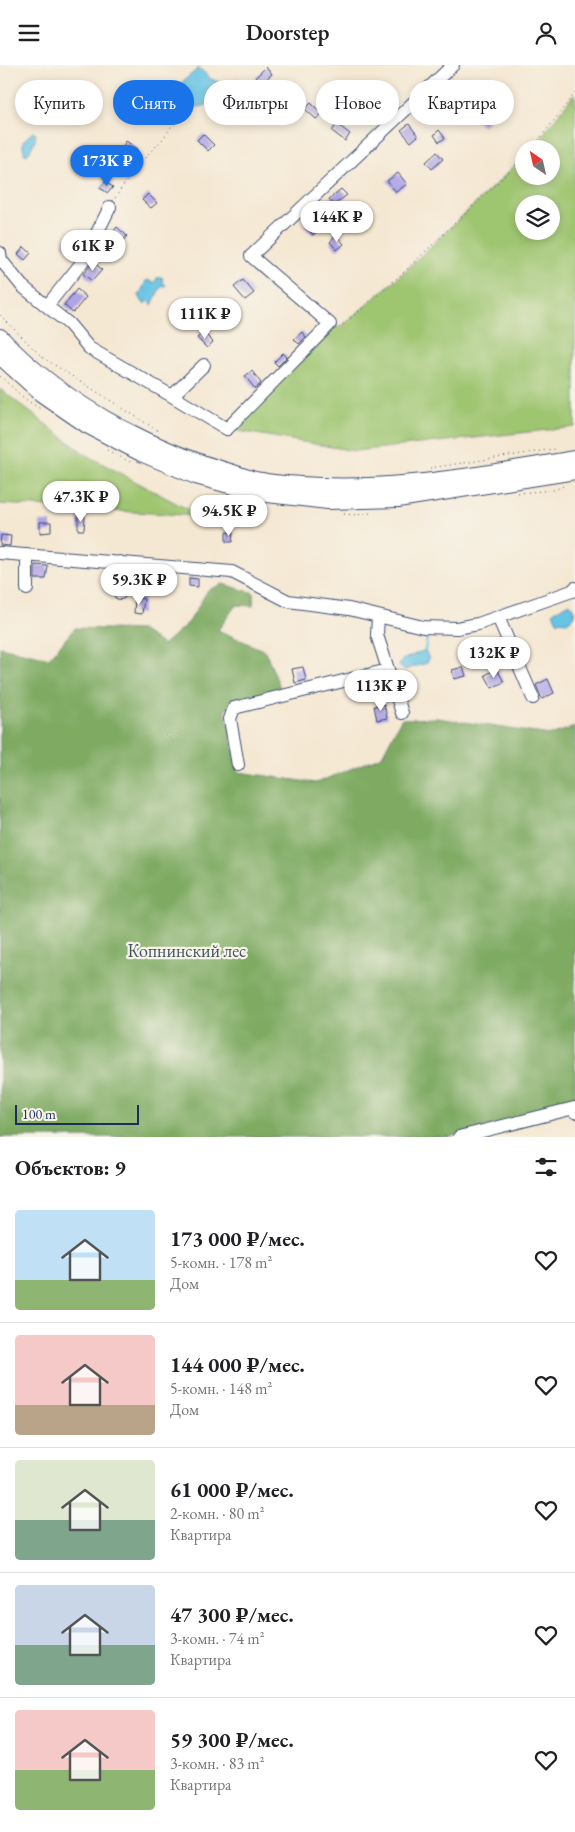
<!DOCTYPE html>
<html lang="ru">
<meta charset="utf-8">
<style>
body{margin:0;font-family:"EB Garamond",serif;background:#f6f6f6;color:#202124;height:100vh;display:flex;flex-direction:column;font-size:19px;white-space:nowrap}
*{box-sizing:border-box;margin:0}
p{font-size:16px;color:#757577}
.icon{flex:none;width:28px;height:28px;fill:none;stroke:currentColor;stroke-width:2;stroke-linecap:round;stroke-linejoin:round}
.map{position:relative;height:1072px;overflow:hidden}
.drawer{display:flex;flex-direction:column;background:#fff;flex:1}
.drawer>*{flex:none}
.top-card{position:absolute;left:15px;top:15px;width:545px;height:45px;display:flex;gap:10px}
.needle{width:32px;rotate:326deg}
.tools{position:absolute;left:515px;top:75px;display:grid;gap:10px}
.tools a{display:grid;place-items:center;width:45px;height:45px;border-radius:50%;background:#fff;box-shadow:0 2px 8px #0003;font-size:25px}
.scale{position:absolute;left:15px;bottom:12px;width:124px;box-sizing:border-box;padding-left:5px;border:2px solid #1b2f5e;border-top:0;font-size:14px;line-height:18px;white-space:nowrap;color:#1b2f5e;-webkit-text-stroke:4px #f7f3e8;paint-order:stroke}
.price{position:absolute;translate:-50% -42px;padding:0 11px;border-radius:18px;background:#fff;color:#222;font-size:16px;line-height:32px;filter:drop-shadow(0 1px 2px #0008)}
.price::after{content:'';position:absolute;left:50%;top:30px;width:15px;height:11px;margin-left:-8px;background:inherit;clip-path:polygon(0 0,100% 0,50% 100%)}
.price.active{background:#1a73e8;color:#fff}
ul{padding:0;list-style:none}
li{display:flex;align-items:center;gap:15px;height:125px;padding:0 15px}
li+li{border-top:1px solid #e0e0e0}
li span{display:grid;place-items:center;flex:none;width:140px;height:100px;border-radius:5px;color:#555}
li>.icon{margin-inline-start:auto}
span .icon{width:60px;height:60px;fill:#fffc;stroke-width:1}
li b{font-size:21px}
h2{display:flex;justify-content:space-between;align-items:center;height:60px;padding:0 15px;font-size:21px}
.chip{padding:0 18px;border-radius:22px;background:#fff;box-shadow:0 2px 8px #0003;font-size:18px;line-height:45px}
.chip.active{background:#1a73e8;color:#fff}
header{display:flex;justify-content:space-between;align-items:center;height:65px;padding:0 15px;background:#fff;font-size:22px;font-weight:600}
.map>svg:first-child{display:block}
.green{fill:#9ec570;stroke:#5c7a67;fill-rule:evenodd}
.forest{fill:#7eaa62;stroke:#4c6c60}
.water{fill:#66c4e4;stroke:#407aa1}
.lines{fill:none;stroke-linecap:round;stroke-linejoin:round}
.stream{stroke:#66c4e4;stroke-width:2.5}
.building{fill:#afa4e5}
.minor-casing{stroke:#3c4b70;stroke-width:14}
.major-casing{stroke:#3c4b70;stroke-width:18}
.path{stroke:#3c4b70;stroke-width:1;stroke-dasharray:1 4;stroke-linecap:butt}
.minor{stroke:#fff;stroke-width:12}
.major{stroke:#fff;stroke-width:16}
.labels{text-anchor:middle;stroke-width:4.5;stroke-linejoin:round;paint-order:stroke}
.park-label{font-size:18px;fill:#3c5462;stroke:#f7f3e8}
</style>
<header><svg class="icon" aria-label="menu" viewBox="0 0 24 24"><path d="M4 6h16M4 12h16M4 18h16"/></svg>Doorstep<svg class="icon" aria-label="person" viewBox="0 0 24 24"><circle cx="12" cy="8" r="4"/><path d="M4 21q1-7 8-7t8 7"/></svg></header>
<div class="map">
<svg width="575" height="1072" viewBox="0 0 575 1072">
<rect width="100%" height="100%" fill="#f7f3e8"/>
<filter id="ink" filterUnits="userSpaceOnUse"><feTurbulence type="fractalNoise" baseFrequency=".02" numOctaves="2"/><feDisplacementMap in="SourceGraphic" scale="10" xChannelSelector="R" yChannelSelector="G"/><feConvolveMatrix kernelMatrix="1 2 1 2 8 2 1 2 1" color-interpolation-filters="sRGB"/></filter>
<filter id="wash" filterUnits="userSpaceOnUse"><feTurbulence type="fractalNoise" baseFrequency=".0096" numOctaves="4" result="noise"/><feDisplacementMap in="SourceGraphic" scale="20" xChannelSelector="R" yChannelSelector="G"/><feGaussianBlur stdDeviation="1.12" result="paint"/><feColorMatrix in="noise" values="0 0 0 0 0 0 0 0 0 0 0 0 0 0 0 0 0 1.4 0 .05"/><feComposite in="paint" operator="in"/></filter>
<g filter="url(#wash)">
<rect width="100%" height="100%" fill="#f5e8d3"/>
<path class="green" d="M575,28V362L355,386L227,364L330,259L340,263L403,208L524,92V111H551V84H532ZM524,139H551V166H524Z
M0,324L86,390L200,451L0,439Z"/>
<path class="forest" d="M223,519L254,528L253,541L236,540L218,565L265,586L282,627L225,644L239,707L316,718L382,691L401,654L437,653L550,670L575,662V1041L448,1072H0V582L49,593L75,563L141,565L163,580L189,557L208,525Z"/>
<path class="water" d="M199,3L211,14L221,18L224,22C220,37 193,52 184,33C182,29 183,22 182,17Z
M33,67L36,69C36,75 31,87 25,90L23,83V76Z
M162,212L163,217L166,220L160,223L152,240L148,236L144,239L139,231L146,216L148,215L153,218L155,217L157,213Z
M570,538L575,548L574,552L567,557L557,556L553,547Z
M425,585L429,594L427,598L404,605L399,601L402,595Z"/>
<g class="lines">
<path class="stream" d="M425,585L428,567"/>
</g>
<g id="blocks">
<path class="building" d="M266,2L272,9L261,19L255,13Z
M497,15L503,21L496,28L490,22Z
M239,33L244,39L234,47L229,41Z
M311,38L322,49L316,54L305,44Z
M365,38L376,49L369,56L358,45Z
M480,46L489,56L483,61L474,52Z
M337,59L350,69L345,76L332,66Z
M409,59L418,71L411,77L401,65Z
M439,65L445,73L439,77L434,70Z
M203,69L214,80L208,86L197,75Z
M126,76L138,84L133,92L121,84Z
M437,87L443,94L432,104L426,97Z
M398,108L407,119L396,127L387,116Z
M105,117L113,122L108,128L100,123Z
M341,124L347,130L334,140L329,134Z
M148,129L157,138L151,143L142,135Z
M317,151L324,160L313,170L305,160Z
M117,162L127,171L117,183L107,174Z
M336,170L344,179L337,185L330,177Z
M67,171L79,177L74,187L62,180Z
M24,182L31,188L25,195L18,189Z
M94,197L102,205L92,216L83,209Z
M243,215L254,228L245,235L234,222Z
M77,224L86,232L73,248L64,240Z
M203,267L213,277L207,283L197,273Z
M302,267L306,272L299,279L294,274Z
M283,288L287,292L278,301L274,297Z
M252,306L261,318L255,324L245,311Z
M78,451H85L84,465H78Z
M40,457H51V467L40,468Z
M226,467L233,468L232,477H226Z
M1,470L11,471L10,481L0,480Z
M35,500L48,501L46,514H35Z
M189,513L198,514V522L189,521Z
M135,533L144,534L142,549L134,548Z
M488,585L491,593L484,596L480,589Z
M303,602L306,615L295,618L292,604Z
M463,602L466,611L454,614L452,605Z
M497,604L504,617L492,623L485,610Z
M548,614L554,628L542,634L536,620Z
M384,639L387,653L377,655L374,641Z"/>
</g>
</g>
<g filter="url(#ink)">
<use href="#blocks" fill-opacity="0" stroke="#3c4b70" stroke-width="1"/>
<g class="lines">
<defs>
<path id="minor" d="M0,188L1,195L22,221L69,259L89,283L172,331L204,300
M47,241L83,196L110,142
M172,331L227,364L330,259L251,191L453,0
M0,488L232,507L288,536L349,544L423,562L457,563L478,559L572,526L575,523
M27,524V490
M120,528V497
M378,551L377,570L402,648
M498,552L533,633
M238,700L230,654L234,643L388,605
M459,1072L574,1043L575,1047"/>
<path id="major" d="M0,272C34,309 77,339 121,363C157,382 194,397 233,408C243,411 252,415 262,416C274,419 288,419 300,420C392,427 484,409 575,394
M0,291L42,329L87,360L141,388L196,411L259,428L328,436L398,434L575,406"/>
</defs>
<use href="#minor" class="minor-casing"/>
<use href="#major" class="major-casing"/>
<path class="path" d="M532,84L575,28
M115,133L125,118L149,88L163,74L171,62L188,48L209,44L229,26L236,12
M0,250L42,292L160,367
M339,263L403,208L524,92
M0,311L25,334L42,345
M107,385L130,397
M430,403L554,384
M518,428L555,425L563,421
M344,449L357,450L370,448"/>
<use href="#minor" class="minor"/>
<use href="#major" class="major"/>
</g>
</g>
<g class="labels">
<g class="park-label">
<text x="187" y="892">Копнинский лес</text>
</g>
</g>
</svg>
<div class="tools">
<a><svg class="needle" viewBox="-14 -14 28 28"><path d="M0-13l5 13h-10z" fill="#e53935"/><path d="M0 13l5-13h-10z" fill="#757577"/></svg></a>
<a><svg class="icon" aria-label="layers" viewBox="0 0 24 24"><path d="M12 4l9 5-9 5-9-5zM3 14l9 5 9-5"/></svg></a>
</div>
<div class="scale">100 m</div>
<b class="price active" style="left:107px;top:122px">173K ₽</b>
<b class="price" style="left:337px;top:178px">144K ₽</b>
<b class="price" style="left:93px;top:207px">61K ₽</b>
<b class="price" style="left:205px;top:275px">111K ₽</b>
<b class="price" style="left:81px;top:458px">47.3K ₽</b>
<b class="price" style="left:229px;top:472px">94.5K ₽</b>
<b class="price" style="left:139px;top:541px">59.3K ₽</b>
<b class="price" style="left:494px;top:614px">132K ₽</b>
<b class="price" style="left:381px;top:647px">113K ₽</b>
<div class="top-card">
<a class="chip">Купить</a>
<a class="chip active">Снять</a>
<a class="chip">Фильтры</a>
<a class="chip">Новое</a>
<a class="chip">Квартира</a>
</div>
</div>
<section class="drawer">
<h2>Объектов: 9<svg class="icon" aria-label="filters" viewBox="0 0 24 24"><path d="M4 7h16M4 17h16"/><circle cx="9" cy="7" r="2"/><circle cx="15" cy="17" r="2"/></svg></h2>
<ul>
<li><span style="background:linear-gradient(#bfe0f5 70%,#8fb573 0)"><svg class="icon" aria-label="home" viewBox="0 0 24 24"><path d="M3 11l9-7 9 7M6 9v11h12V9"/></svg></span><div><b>173 000 ₽/мес.</b><p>5-комн. · 178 m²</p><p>Дом</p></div><svg class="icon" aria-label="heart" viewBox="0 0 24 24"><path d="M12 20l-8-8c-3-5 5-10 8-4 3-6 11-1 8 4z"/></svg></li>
<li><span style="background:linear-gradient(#f6c9c9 70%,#b9a48a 0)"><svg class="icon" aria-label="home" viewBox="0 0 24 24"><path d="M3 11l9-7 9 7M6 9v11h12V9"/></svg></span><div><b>144 000 ₽/мес.</b><p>5-комн. · 148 m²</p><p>Дом</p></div><svg class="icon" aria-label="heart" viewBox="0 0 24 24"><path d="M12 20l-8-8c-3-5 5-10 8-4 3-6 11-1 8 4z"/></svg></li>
<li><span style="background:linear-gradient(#dfe7d0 60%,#7fa58c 0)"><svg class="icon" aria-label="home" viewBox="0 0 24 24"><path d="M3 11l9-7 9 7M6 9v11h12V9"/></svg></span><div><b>61 000 ₽/мес.</b><p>2-комн. · 80 m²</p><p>Квартира</p></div><svg class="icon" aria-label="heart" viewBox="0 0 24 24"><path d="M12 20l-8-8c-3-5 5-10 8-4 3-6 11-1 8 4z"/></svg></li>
<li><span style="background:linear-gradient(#c9d6e8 60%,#7fa58c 0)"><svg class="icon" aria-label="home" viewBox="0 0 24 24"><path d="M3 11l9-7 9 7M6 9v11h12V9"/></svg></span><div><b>47 300 ₽/мес.</b><p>3-комн. · 74 m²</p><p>Квартира</p></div><svg class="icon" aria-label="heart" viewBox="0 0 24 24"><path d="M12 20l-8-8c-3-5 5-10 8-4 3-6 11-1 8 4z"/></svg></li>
<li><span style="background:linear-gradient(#f6c9c9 60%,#8fb573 0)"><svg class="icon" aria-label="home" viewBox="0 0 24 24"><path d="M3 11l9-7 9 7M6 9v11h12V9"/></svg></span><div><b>59 300 ₽/мес.</b><p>3-комн. · 83 m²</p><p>Квартира</p></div><svg class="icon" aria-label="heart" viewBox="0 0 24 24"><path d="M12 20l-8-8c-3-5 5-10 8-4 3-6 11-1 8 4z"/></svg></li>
</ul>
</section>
